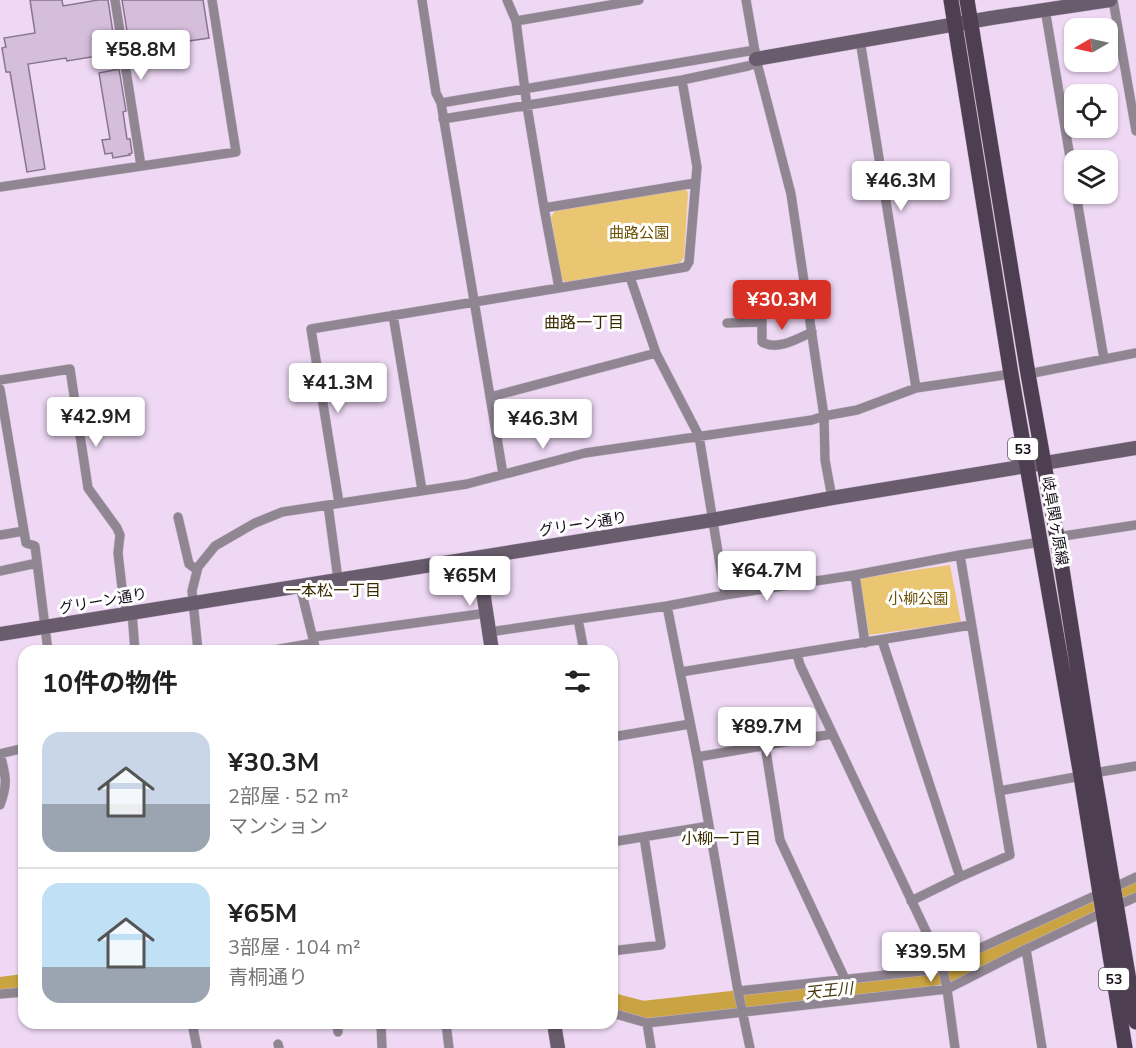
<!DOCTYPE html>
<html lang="ja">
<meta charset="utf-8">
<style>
body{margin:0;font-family:"Nunito Sans","Noto Sans JP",sans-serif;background:#f6f6f6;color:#222;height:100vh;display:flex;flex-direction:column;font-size:22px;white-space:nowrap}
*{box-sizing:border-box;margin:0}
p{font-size:20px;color:#767676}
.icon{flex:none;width:33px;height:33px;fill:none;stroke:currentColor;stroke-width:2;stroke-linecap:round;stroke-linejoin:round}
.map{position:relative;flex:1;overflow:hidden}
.side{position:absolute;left:18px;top:645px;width:600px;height:384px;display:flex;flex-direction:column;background:#fff;border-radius:18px;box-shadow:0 2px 4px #0004}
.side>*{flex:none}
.needle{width:39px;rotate:261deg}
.tools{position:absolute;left:1064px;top:18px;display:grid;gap:12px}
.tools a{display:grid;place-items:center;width:54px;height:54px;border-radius:12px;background:#fff;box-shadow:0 2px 4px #0004;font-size:30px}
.price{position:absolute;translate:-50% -51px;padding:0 14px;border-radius:6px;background:#fff;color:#222;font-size:20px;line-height:39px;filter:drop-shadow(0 2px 3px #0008)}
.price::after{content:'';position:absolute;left:50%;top:36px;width:18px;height:14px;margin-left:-9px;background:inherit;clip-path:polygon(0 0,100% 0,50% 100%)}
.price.current{background:#d93025;color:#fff}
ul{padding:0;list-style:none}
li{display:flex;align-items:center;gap:18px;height:150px;padding:0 24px}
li+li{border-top:2px solid #e0e0e0}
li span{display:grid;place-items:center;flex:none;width:168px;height:120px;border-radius:18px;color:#555}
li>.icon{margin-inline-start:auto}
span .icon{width:72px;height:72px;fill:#fffc;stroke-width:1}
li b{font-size:26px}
h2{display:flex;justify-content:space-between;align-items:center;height:72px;padding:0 24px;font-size:26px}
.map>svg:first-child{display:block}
.green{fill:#eac672}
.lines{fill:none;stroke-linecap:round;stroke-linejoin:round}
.river{stroke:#caa442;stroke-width:20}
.building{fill:#d5bedb;stroke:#89748e;stroke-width:1.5}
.street-casing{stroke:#c7b4cc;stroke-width:10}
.secondary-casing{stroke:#c7b4cc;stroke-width:15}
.primary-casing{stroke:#c7b4cc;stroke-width:16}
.street{stroke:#908692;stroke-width:9}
.secondary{stroke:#695c6d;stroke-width:14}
.primary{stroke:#4e3e52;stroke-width:15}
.labels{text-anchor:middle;stroke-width:6;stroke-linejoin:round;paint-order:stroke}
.shield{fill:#fff;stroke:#5b565d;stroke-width:1.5}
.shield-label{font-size:14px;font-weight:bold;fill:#150e18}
.park-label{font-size:15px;fill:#6a5000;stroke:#fff}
.street-label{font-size:15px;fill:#150e18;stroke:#fff}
.neighbourhood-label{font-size:16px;fill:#392a00;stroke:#fff}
.water-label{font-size:16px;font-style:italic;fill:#47370d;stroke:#fff}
</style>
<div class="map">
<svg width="1136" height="1048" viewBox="0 0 1136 1048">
<rect width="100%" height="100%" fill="#eed8f4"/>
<path class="green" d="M686,189L688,194L684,257L680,263L565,282L561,279L551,217L555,211Z
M950,565L961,622L869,635L860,578Z"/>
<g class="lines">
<path class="river" d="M0,987L24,984
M612,1003L643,1011L915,980L947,973L1136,887"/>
</g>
<path class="building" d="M30,0H62L63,6L98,0H108L116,53L67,61L66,58L28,64L45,169L27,172L10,72H6L2,48L6,47L4,38L35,33Z
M122,0H203L209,38L135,49L133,37H128Z
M119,69L126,111L123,112L127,139H130L132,153L129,154L130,155L113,158L112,153L105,154L102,140L110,139L99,73Z"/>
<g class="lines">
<defs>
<path id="street" d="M115,0L141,166
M422,0L436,93L441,103L503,474
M507,0L516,21L527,106L544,208L559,288
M746,0L757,63L791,194L824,416L825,460L832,498
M1113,0L1136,131
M1045,9L1074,181
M516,21L639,0
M860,40L916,388
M441,103L755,50
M443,119L682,80L748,66L757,63
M0,187L236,152L212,0
M1076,194L1104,359
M544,208L695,183
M630,277L656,353L699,436L725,595
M762,312V342C777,351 797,339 812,332
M393,315L422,490
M727,323L762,322
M1028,374L1136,353
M0,380L70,369L88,488L117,528L120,535L118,553L125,614
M0,389L26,543L35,546L48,651
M490,397L656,353
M339,503L311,329L686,267L689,262L697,167L682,80
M328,505L338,579
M178,517L189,564L197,570
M0,535L24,531
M1057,537L1136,525
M0,571L37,563
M855,575L865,643
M300,586L316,651
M667,606L697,757L738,991L750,1048
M132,612L135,651
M578,619L584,651
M489,632L667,606L725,595L855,575L960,555L1040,542
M313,637L487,613
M882,640L960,877
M198,651L192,591L198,567L215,546L255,523L282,512L467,484L585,453L812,420L824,416L857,410L916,388L1011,374
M268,651L314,643
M797,654L800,665L942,965L947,989L955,1048
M681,672L971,625
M612,737L690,724
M765,745L780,840L845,979
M0,754L24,748
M697,757L832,734
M1094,773L1136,766
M999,791L1081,776
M0,805C8,784 6,776 0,754
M612,842L709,826
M1113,888L1136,877
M911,901L960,877L1010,855L960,555
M1116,906L1136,897
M1026,949L1042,1048
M612,951L661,945L644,837
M738,991L932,970L1101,893
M0,994L24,992
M612,1013L647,1023L947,989L1026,949L1104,912
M192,1023L197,1048
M337,1023L338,1032
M381,1023L382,1048
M446,1023L449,1048
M647,1023L651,1048
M278,1044L279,1048"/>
<path id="secondary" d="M756,59L991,18L1110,0
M478,558L492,651
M0,634L712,520L832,498L1136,448
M554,1023L558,1048"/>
<path id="primary" d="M951,0L1011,374L1081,776L1125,1048
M967,0L1028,374L1057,537L1094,773L1136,1022"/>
</defs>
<use href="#street" class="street-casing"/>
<use href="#secondary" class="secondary-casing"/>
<use href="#primary" class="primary-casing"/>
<use href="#street" class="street"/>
<use href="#secondary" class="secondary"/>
<use href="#primary" class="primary"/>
</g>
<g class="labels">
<g class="shield">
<rect x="1008" y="438" width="30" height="22" rx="4.5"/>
<rect x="1099" y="968" width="30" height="22" rx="4.5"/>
</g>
<g class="shield-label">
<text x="1023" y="454">53</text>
<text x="1114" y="984">53</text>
</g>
<g class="park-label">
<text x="639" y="238">曲路公園</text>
<text x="918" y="604">小柳公園</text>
</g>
<g class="street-label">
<text transform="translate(1055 521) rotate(80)" y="5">岐阜関ヶ原線</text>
<text transform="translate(583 524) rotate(-9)" y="5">グリーン通り</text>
<text transform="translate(103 601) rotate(-10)" y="5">グリーン通り</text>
</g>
<g class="neighbourhood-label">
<text x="584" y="328">曲路一丁目</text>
<text x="333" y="596">一本松一丁目</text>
<text x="721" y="844">小柳一丁目</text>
</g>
<g class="water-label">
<text transform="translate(829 990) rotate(-6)" y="6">天王川</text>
</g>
</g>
</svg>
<div class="tools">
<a><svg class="needle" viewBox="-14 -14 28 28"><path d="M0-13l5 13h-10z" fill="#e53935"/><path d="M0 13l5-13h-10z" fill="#767676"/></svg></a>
<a><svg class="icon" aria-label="locate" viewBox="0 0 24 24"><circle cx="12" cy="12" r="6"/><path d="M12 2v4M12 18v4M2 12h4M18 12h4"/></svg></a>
<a><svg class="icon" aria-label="layers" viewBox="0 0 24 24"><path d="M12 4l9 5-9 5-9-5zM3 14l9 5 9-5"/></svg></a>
</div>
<b class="price" style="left:141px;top:81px">¥58.8M</b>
<b class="price" style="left:901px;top:212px">¥46.3M</b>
<b class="price current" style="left:782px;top:331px">¥30.3M</b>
<b class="price" style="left:338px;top:414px">¥41.3M</b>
<b class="price" style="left:96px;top:448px">¥42.9M</b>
<b class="price" style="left:543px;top:450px">¥46.3M</b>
<b class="price" style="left:767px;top:602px">¥64.7M</b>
<b class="price" style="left:470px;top:607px">¥65M</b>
<b class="price" style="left:767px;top:758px">¥89.7M</b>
<b class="price" style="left:931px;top:983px">¥39.5M</b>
<section class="side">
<h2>10件の物件<svg class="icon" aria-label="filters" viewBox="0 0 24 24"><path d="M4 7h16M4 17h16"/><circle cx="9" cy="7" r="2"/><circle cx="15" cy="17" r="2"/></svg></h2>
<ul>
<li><span style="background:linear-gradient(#c9d6e8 60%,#9aa5b1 0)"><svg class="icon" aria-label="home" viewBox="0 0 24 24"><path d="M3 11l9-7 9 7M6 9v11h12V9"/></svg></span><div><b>¥30.3M</b><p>2部屋 · 52 m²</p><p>マンション</p></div></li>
<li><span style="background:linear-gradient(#bfe0f5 70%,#9aa5b1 0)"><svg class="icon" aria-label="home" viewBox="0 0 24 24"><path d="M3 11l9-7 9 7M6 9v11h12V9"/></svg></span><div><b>¥65M</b><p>3部屋 · 104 m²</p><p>青桐通り</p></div></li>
</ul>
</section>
</div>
